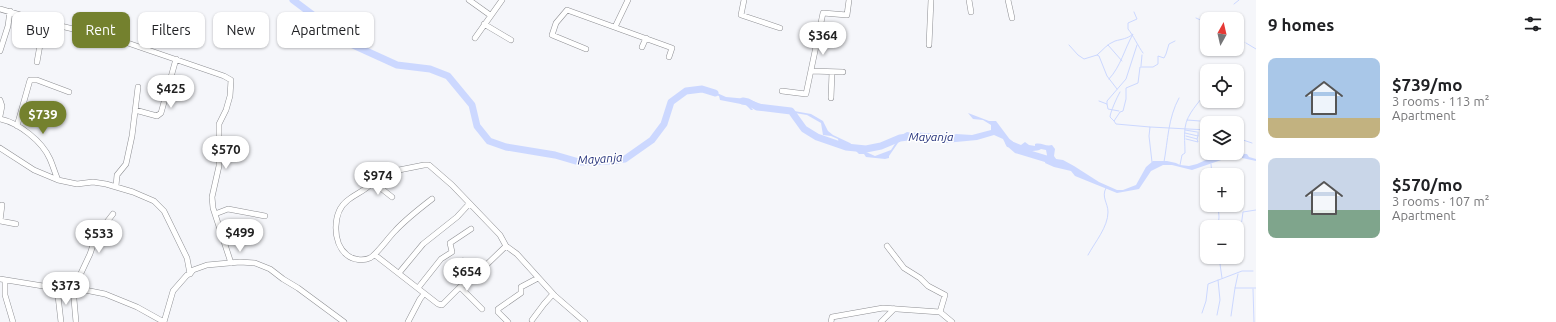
<!DOCTYPE html>
<meta charset="utf-8">
<style>
body{margin:0;font-family:Ubuntu,sans-serif;background:#f2f2f2;color:#202124;height:100vh;display:flex;flex-direction:column;font-size:15px;white-space:nowrap}
*{box-sizing:border-box;margin:0}
p{font-size:13px;color:#757577}
.icon{flex:none;width:22px;height:22px;fill:none;stroke:currentColor;stroke-width:2;stroke-linecap:round;stroke-linejoin:round}
.map{position:relative;flex:1;overflow:hidden}
.drawer{display:flex;flex-direction:column;background:#fff;width:300px}
.drawer>*{flex:none}
.top-card{position:absolute;left:12px;top:12px;width:380px;height:36px;display:flex;gap:8px}
.needle{width:26px;rotate:8deg}
.tools{position:absolute;left:1200px;top:12px;display:grid;gap:8px}
.tools a{display:grid;place-items:center;width:44px;height:44px;border-radius:8px;background:#fff;box-shadow:0 1px 3px #0004;font-size:20px}
.price{position:absolute;translate:-50% -34px;padding:0 9px;border-radius:14px;background:#fff;color:#222;font-size:13px;line-height:26px;filter:drop-shadow(0 1px 2px #0008)}
.price::after{content:'';position:absolute;left:50%;top:24px;width:12px;height:9px;margin-left:-6px;background:inherit;clip-path:polygon(0 0,100% 0,50% 100%)}
.price.selected{background:#74812e;color:#fff}
ul{padding:0;list-style:none}
li{display:flex;align-items:center;gap:12px;height:100px;padding:0 12px}
li span{display:grid;place-items:center;flex:none;width:112px;height:80px;border-radius:8px;color:#555}
li>.icon{margin-inline-start:auto}
span .icon{width:48px;height:48px;fill:#fffc;stroke-width:1}
li b{font-size:17px}
h2{display:flex;justify-content:space-between;align-items:center;height:48px;padding:0 12px;font-size:17px}
.tag{padding:0 14px;border-radius:8px;background:#fff;box-shadow:0 1px 3px #0004;font-size:14px;line-height:36px}
.tag.selected{background:#74812e;color:#fff}
main{display:flex;flex:1;min-height:0}
.map>svg:first-child{display:block}
.water{fill:#ccd8ff}
.lines{fill:none;stroke-linecap:round;stroke-linejoin:round}
.stream{stroke:#ccd8ff;stroke-width:1}
.river{stroke:#ccd8ff;stroke-width:7}
.minor-casing{stroke:#8e8f93;stroke-width:6}
.minor{stroke:#fff;stroke-width:5}
.labels{text-anchor:middle;stroke-width:3;stroke-linejoin:round;paint-order:stroke}
.water-label{font-size:12px;font-style:italic;fill:#28357d;stroke:#fff}
</style>
<main>
<div class="map">
<svg width="1256" height="322" viewBox="0 0 1256 322">
<rect width="100%" height="100%" fill="#f5f6fa"/>
<path class="water" d="M707,90L717,93L726,97L748,99L766,106L811,114L823,121L828,131L833,135L850,143L855,147L875,156L891,150L900,136L907,132L917,134L922,133H928L935,139L940,140L956,134L972,135L991,130V125L983,120L973,119L968,113L989,121H996L1011,141L1021,145L1025,142L1029,145L1035,146V144C1041,142 1046,147 1052,145L1055,149L1054,156L1056,159L1063,160L1074,166L1099,182L1117,190H1123L1136,185L1146,167L1153,161H1167L1176,163L1180,165L1189,166L1197,164L1221,153L1247,154L1249,157L1256,159V161L1233,156L1192,170L1172,165H1163L1151,171L1139,189L1117,193L1075,176L1071,171L1054,167L1045,163L1047,155L1046,150L1041,149C1033,154 1016,148 1007,147L1003,139L994,135L977,140L945,143L929,138L925,142L919,138L907,135L900,140L889,156V158L885,159L866,157L864,154H859L856,151L839,144L838,139L831,136L823,135L821,123L807,115L759,107L751,103L749,105L753,110H751L746,105L720,100L719,96L711,94Z"/>
<g class="lines">
<path class="stream" d="M1234,4L1239,0
M1134,12L1137,19L1128,23V29C1133,35 1138,46 1143,53
M1196,18L1207,23
M1237,38L1244,42
M1246,43L1256,49
M1069,45L1078,55L1084,59L1097,55L1099,56L1107,76L1117,89
M1108,45L1122,61
M1097,55C1103,50 1107,44 1115,41C1122,39 1127,39 1133,34C1124,50 1121,66 1109,79
M1141,66L1142,55
M1099,101L1107,104L1108,109L1119,111
M1107,104V101L1126,79L1137,45
M1187,120L1200,121
M1114,121L1110,117C1110,113 1117,97 1120,92
M1150,127L1207,130
M1185,130L1197,132
M1185,133L1198,136V132
M1186,136L1197,139L1198,136
M1237,138L1252,143
M1186,139L1198,142L1197,139
M1152,162L1149,136L1150,127L1116,124L1114,121L1120,112L1123,111L1126,99V88L1138,83L1140,67H1153L1158,64V56L1164,58L1166,54L1169,44L1175,41
M1164,162C1168,140 1168,118 1179,98
M1211,164L1212,175
M1180,165L1182,155L1185,153C1185,145 1184,136 1185,128C1187,113 1199,103 1207,91V87
M1218,227L1219,217L1218,205
M1237,235L1240,234L1243,212L1256,210
M1088,255C1095,242 1108,227 1108,212C1108,203 1101,197 1106,188
M1219,257L1222,278
M1238,274L1235,288H1256
M1253,289L1254,322
M1202,313L1206,301L1208,284L1242,271H1253
M1217,315L1220,300L1218,280
M1231,316L1235,288"/>
<path class="river" d="M293,0L353,45L397,65L430,69L448,76L472,105L477,126L489,141L506,147L555,155L579,162L609,161L625,159L652,140L664,124L671,102L686,91L702,89L715,93
M743,101L748,102L757,107L791,111L804,129L817,137L846,147L866,149L881,146L900,138L916,136L951,138
M1009,143L1017,150L1050,160L1054,162"/>
<defs>
<path id="minor" d="M469,0L490,15
M744,0L741,15L780,28
M969,0L971,12
M1008,0L1012,18
M0,9L44,22L119,40L224,76L231,80L230,96L226,110L219,124V166L212,197L213,208L231,263
M484,24L511,40
M615,27L628,0
M475,38L502,0
M929,45L931,0
M642,47L646,38
M586,49L552,35L556,23L567,10L672,48L669,57
M0,51L8,26L10,11
M37,62L44,22
M811,71L843,72
M782,91L806,94L823,13L847,15L849,0
M831,98L832,72
M0,100L2,106L0,116
M135,110L157,116L161,113L176,59
M0,119C19,123 42,141 50,159C53,166 55,173 58,180
M17,126L30,80H37L69,92
M0,148L34,170L58,180L77,184L93,182L106,184L133,192L154,201L164,211L187,258L190,274
M373,182L372,177L376,172L386,169L394,171L424,165H429L452,185L500,235L506,246L517,254L555,296L585,322
M373,182C365,191 357,193 348,200C332,212 332,243 347,255C353,260 363,261 370,258C377,254 388,238 395,231C406,219 419,209 432,199
M373,182L392,197
M116,186L117,175L126,164L132,136L138,87
M215,214L228,209L265,216
M0,221L16,224
M0,221L2,205
M375,255L438,304L442,305L459,288L476,273L481,270L506,246
M463,261L476,273
M399,273L423,244L457,217L469,204
M0,279L43,286L80,289L105,294L137,307L164,322
M5,280V295L13,322
M57,287L61,322
M460,287L482,309
M73,288L76,322
M74,288L90,254L96,236L113,214
M418,288L441,259L452,252L450,243L471,229
M940,312L952,322
M532,320L544,304L553,294
M164,322L173,291L187,275L190,274L193,270L207,265L240,262L255,263L270,269L283,279L298,288L344,322
M408,322L420,299L424,294
M508,322L498,312V309L521,293V287L538,278
M831,322L832,317L883,308L940,312L945,295L928,286L920,278L904,268L887,246
M881,322L894,309"/>
</defs>
<use href="#minor" class="minor-casing"/>
<use href="#minor" class="minor"/>
</g>
<g class="labels">
<g class="water-label">
<text x="931" y="141">Mayanja</text>
<text transform="translate(600 159) rotate(-4)" y="4">Mayanja</text>
</g>
</g>
</svg>
<div class="tools">
<a><svg class="needle" viewBox="-14 -14 28 28"><path d="M0-13l5 13h-10z" fill="#e53935"/><path d="M0 13l5-13h-10z" fill="#757577"/></svg></a>
<a><svg class="icon" aria-label="locate" viewBox="0 0 24 24"><circle cx="12" cy="12" r="6"/><path d="M12 2v4M12 18v4M2 12h4M18 12h4"/></svg></a>
<a><svg class="icon" aria-label="layers" viewBox="0 0 24 24"><path d="M12 4l9 5-9 5-9-5zM3 14l9 5 9-5"/></svg></a>
<a>+</a>
<a>−</a>
</div>
<b class="price" style="left:823px;top:56px">$364</b>
<b class="price" style="left:171px;top:109px">$425</b>
<b class="price selected" style="left:43px;top:135px">$739</b>
<b class="price" style="left:226px;top:170px">$570</b>
<b class="price" style="left:378px;top:196px">$974</b>
<b class="price" style="left:240px;top:253px">$499</b>
<b class="price" style="left:99px;top:254px">$533</b>
<b class="price" style="left:467px;top:292px">$654</b>
<b class="price" style="left:66px;top:306px">$373</b>
<div class="top-card">
<a class="tag">Buy</a>
<a class="tag selected">Rent</a>
<a class="tag">Filters</a>
<a class="tag">New</a>
<a class="tag">Apartment</a>
</div>
</div>
<section class="drawer">
<h2>9 homes<svg class="icon" aria-label="filters" viewBox="0 0 24 24"><path d="M4 7h16M4 17h16"/><circle cx="9" cy="7" r="2"/><circle cx="15" cy="17" r="2"/></svg></h2>
<ul>
<li><span style="background:linear-gradient(#a9c7e8 75%,#c2b280 0)"><svg class="icon" aria-label="home" viewBox="0 0 24 24"><path d="M3 11l9-7 9 7M6 9v11h12V9"/></svg></span><div><b>$739/mo</b><p>3 rooms · 113 m²</p><p>Apartment</p></div></li>
<li><span style="background:linear-gradient(#c9d6e8 65%,#7fa58c 0)"><svg class="icon" aria-label="home" viewBox="0 0 24 24"><path d="M3 11l9-7 9 7M6 9v11h12V9"/></svg></span><div><b>$570/mo</b><p>3 rooms · 107 m²</p><p>Apartment</p></div></li>
</ul>
</section>
</main>
